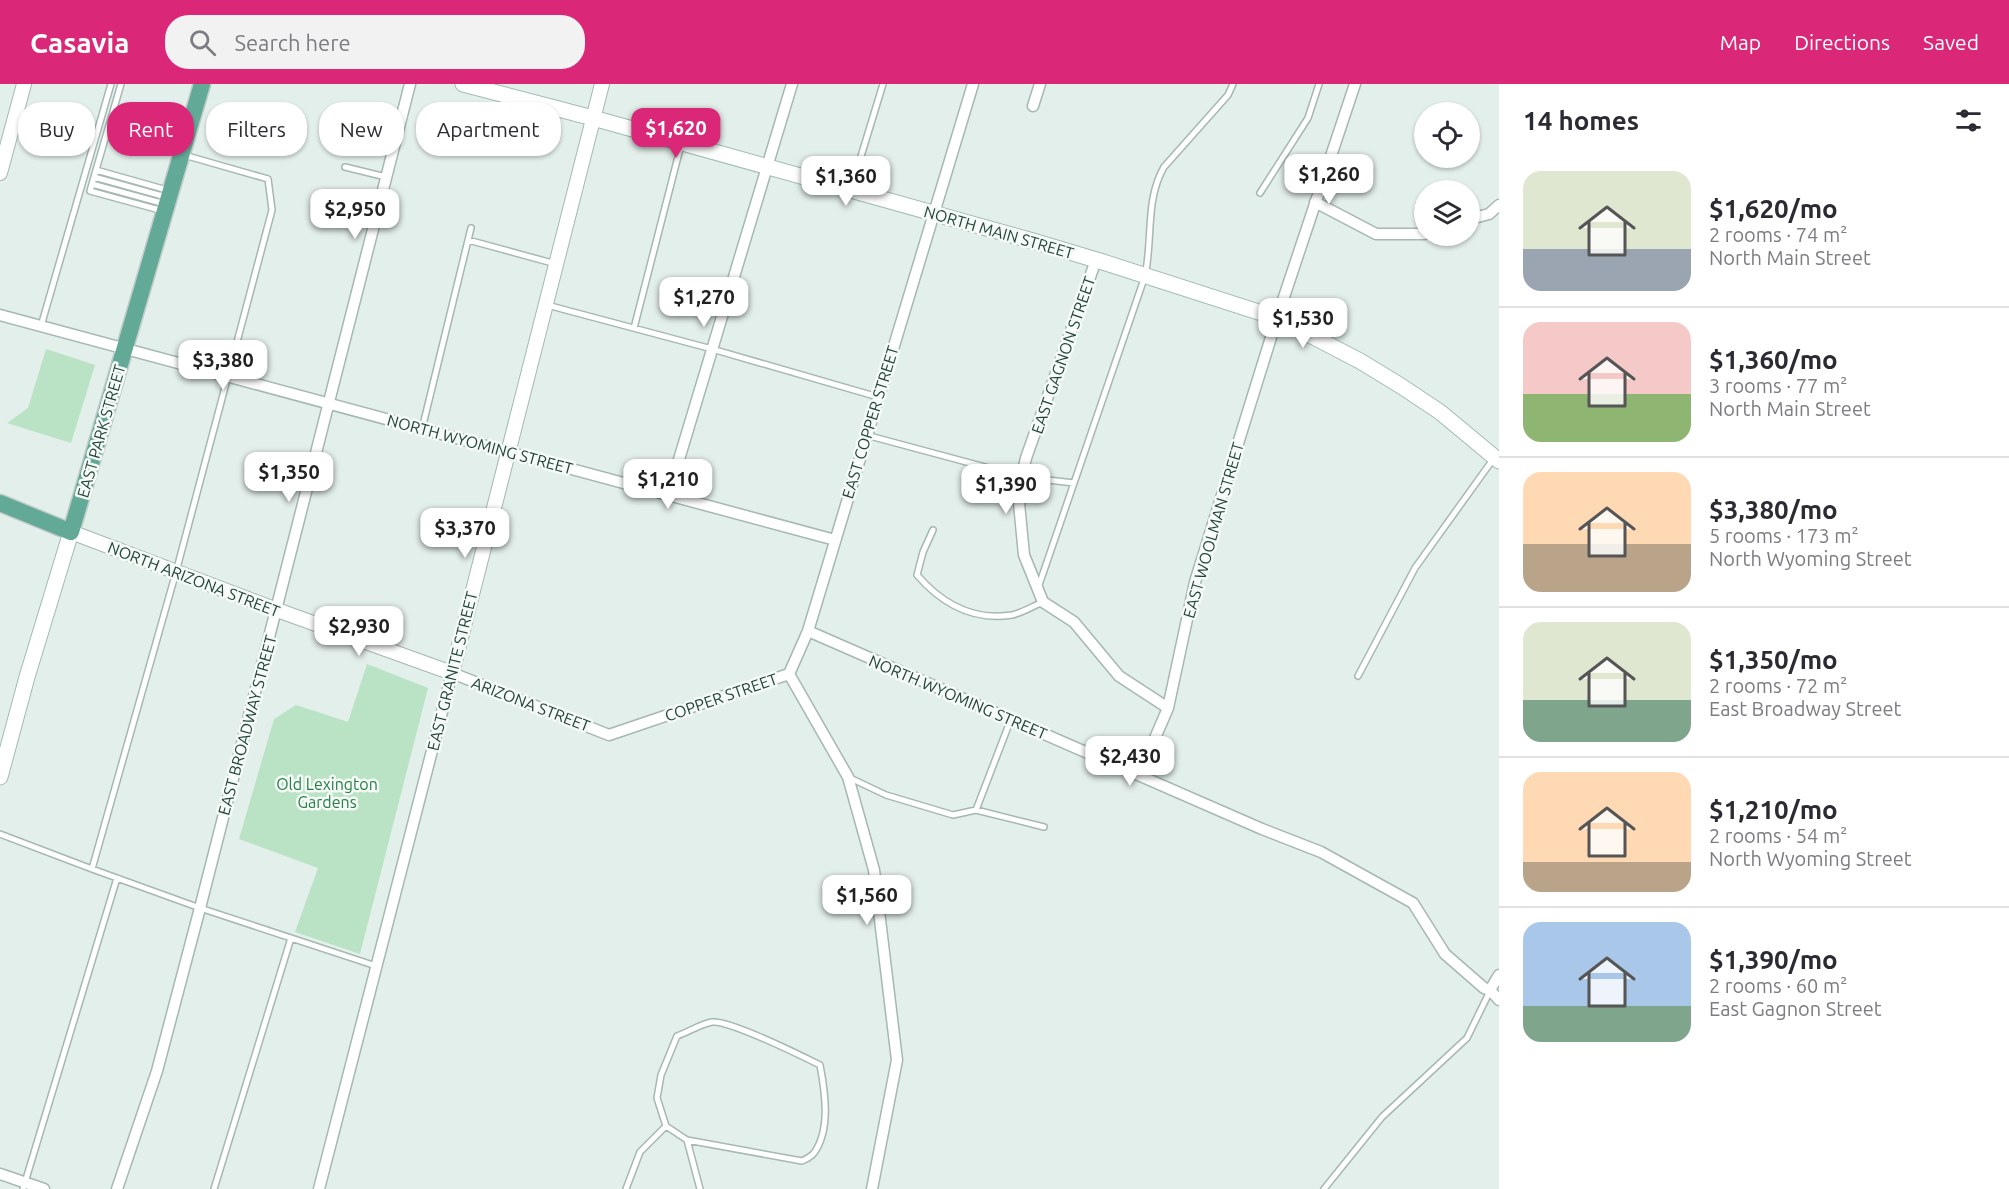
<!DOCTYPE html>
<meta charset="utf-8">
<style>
body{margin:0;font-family:Ubuntu,sans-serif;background:#f2f2f3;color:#2b2b33;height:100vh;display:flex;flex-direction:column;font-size:22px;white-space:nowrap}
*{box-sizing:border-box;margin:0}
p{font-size:20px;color:#7c7c81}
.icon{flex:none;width:33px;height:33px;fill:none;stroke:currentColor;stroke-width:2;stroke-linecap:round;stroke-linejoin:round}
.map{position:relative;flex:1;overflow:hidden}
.sheet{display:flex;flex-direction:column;background:#fff;width:510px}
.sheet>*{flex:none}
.banner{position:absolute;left:18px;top:18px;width:570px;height:54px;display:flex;gap:12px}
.buttons{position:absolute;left:1414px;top:18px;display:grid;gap:12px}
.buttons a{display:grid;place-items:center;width:66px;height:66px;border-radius:50%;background:#fff;box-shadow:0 2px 4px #0004;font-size:30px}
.price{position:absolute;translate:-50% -51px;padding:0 14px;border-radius:12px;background:#fff;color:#222;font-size:20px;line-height:39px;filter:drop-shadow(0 2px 3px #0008)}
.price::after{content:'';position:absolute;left:50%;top:36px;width:18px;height:14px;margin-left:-9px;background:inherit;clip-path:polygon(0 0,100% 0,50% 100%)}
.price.on{background:#db2777;color:#fff}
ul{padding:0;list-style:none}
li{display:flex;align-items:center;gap:18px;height:150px;padding:0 24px}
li+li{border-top:2px solid #e1e1e2}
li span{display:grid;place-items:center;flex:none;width:168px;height:120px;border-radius:18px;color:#555}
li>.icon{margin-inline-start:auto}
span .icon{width:72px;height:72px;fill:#fffc;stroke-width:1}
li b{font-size:26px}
h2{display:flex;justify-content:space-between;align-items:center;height:72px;padding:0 24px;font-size:26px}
.chip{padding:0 21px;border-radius:24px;background:#fff;box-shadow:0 2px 4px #0004;font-size:21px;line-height:54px}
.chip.on{background:#db2777;color:#fff}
header{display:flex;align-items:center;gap:36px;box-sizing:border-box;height:84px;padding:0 30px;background:#db2777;color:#fff}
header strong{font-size:28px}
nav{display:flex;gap:33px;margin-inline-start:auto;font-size:21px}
.search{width:420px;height:54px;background:#f2f2f3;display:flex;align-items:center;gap:15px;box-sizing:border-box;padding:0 21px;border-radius:24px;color:#7c7c81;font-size:22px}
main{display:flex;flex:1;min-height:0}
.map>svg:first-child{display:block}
.green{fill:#bae2c4}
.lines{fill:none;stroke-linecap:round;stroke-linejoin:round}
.service-casing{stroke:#a5b8b1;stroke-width:8}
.minor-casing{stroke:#a5b8b1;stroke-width:13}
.tertiary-casing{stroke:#a5b8b1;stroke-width:16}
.secondary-casing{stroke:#a0bcb2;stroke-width:17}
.primary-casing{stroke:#c1cac8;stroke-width:19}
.service{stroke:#fff;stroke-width:5}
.minor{stroke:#fff;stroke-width:10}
.tertiary{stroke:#fff;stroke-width:14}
.secondary{stroke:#fff;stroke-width:15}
.primary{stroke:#62aa97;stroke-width:16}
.labels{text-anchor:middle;stroke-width:5;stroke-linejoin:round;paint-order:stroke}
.street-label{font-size:16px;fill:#204339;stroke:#f5faf7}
.park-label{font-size:16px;fill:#257f47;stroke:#f5faf7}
</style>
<header>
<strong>Casavia</strong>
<div class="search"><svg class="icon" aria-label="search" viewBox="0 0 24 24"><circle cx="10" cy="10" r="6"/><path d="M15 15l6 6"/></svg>Search here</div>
<nav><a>Map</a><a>Directions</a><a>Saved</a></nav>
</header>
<main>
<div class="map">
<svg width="1499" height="1105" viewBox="0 0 1499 1105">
<rect width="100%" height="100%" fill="#e3efea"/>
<path class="green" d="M46,265L95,281L71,359L7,339L28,324Z
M367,580L428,604L360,870L295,848L318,784L239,755L274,635L296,621L348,638Z"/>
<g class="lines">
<defs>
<path id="service" d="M121,0L96,86L167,106
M345,83L386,93
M96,86L94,93L166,113
M94,93L92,100L165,120
M92,100L90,107L163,127
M851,105L883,0
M1260,109L1308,34L1319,0
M468,156L556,180
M547,221L712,265L878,313
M41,242L111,0
M634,244L681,61
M422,345L471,144
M866,351L1022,393L1074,399
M933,446L923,468L917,491C942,520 973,537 1012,531C1022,529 1033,522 1043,518
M1038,504L1145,192C1153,155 1145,116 1164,83L1228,11L1233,0
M1358,592L1415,484L1494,374
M848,693L886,711L953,731L976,726L1011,635
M976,726L1044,743
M0,750L92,785L200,824L376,882
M92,785L176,488L272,126L268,95L184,71
M666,1042L657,1014L661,991L677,952C688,948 701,940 712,938C729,936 802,972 820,981C825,1008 831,1045 814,1069C811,1073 806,1075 802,1077L687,1056
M23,1105L117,794
M214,1105L291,854
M626,1105L640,1068L666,1042L687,1056L700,1105
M1324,1105L1382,1033L1467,954L1490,907"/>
<path id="minor" d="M1033,22L1040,0
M1315,118L1376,150H1425
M1470,135L1489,130L1499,121
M1096,176L1026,374L1018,409L1024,471L1043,518L1074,538L1119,592L1168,624
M0,231L835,456
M668,412L792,0
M808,547L1262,745L1321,768L1413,819L1445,870L1484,904L1490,906L1499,916
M789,590L848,693L874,786L897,976L872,1105
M1139,691L1168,624L1195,498L1277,234L1355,0
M1490,906L1499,891
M0,1090L44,1105
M117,1105L157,987L200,824L410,0
M319,1105L452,589L609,651L789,590L808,547L973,0"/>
<path id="tertiary" d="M0,89L24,0
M71,448L277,526L452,589L602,0"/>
<path id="secondary" d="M463,0L593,34L1033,157L1103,178L1277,234L1360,277L1401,302L1440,328L1499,377
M0,693L27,593L71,448"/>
<path id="primary" d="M0,419L71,448L202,0"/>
</defs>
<use href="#service" class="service-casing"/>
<use href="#minor" class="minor-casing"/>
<use href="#tertiary" class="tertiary-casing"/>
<use href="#secondary" class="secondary-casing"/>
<use href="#primary" class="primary-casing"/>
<use href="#service" class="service"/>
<use href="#minor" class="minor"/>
<use href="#tertiary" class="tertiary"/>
<use href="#secondary" class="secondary"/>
<use href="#primary" class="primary"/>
</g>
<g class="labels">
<g class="street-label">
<text transform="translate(999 148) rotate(16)" y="6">NORTH MAIN STREET</text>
<text transform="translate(1063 271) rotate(-71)" y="6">EAST GAGNON STREET</text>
<text transform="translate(870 338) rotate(-73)" y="6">EAST COPPER STREET</text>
<text transform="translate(101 347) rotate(-74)" y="6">EAST PARK STREET</text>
<text transform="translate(480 360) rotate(15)" y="6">NORTH WYOMING STREET</text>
<text transform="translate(1213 446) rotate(-74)" y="6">EAST WOOLMAN STREET</text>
<text transform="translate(194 495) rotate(21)" y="6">NORTH ARIZONA STREET</text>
<text transform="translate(452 587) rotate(-76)" y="6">EAST GRANITE STREET</text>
<text transform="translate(721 613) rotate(-19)" y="6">COPPER STREET</text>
<text transform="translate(958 613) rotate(23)" y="6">NORTH WYOMING STREET</text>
<text transform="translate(531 620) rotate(21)" y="6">ARIZONA STREET</text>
<text transform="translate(247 641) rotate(-75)" y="6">EAST BROADWAY STREET</text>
</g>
<g class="park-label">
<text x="327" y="706">Old Lexington<tspan x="327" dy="18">Gardens</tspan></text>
</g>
</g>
</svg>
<div class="buttons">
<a><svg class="icon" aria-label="locate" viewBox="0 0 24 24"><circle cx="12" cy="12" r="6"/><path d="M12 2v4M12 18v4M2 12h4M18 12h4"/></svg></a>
<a><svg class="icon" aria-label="layers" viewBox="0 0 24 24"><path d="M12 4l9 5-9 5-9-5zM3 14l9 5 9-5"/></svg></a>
</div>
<b class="price on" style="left:676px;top:75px">$1,620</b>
<b class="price" style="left:1329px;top:121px">$1,260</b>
<b class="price" style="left:846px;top:123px">$1,360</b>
<b class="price" style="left:355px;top:156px">$2,950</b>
<b class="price" style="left:704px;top:244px">$1,270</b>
<b class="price" style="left:1303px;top:265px">$1,530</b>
<b class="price" style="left:223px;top:307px">$3,380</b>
<b class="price" style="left:289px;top:419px">$1,350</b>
<b class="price" style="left:668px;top:426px">$1,210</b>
<b class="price" style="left:1006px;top:431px">$1,390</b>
<b class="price" style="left:465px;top:475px">$3,370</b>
<b class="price" style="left:359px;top:573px">$2,930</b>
<b class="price" style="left:1130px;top:703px">$2,430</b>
<b class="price" style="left:867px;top:842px">$1,560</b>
<div class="banner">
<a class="chip">Buy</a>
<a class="chip on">Rent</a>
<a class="chip">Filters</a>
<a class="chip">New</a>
<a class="chip">Apartment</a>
</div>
</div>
<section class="sheet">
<h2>14 homes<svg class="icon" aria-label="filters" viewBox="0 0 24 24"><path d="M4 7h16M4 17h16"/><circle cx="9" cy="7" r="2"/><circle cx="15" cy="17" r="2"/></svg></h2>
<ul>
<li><span style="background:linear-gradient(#dfe7d0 65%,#9aa5b1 0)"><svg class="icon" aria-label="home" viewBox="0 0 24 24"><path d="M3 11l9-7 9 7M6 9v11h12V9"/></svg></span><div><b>$1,620/mo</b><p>2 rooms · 74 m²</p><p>North Main Street</p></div></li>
<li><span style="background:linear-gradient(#f6c9c9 60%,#8fb573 0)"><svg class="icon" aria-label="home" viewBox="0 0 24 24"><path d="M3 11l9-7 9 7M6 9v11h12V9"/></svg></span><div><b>$1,360/mo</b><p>3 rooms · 77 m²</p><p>North Main Street</p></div></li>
<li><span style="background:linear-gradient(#ffd9b3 60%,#b9a48a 0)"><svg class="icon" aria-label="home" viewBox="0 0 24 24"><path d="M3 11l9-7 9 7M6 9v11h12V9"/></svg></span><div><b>$3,380/mo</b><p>5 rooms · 173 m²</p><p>North Wyoming Street</p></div></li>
<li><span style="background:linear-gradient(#dfe7d0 65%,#7fa58c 0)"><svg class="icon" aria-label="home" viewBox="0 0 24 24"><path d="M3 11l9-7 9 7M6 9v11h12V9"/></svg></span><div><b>$1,350/mo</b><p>2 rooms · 72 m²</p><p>East Broadway Street</p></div></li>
<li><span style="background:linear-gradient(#ffd9b3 75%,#b9a48a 0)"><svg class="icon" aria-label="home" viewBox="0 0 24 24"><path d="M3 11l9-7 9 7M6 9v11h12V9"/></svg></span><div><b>$1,210/mo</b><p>2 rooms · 54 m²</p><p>North Wyoming Street</p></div></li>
<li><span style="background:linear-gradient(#a9c7e8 70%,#7fa58c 0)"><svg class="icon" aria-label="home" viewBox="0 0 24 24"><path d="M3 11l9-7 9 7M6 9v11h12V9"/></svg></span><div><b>$1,390/mo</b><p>2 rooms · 60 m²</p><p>East Gagnon Street</p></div></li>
</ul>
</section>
</main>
